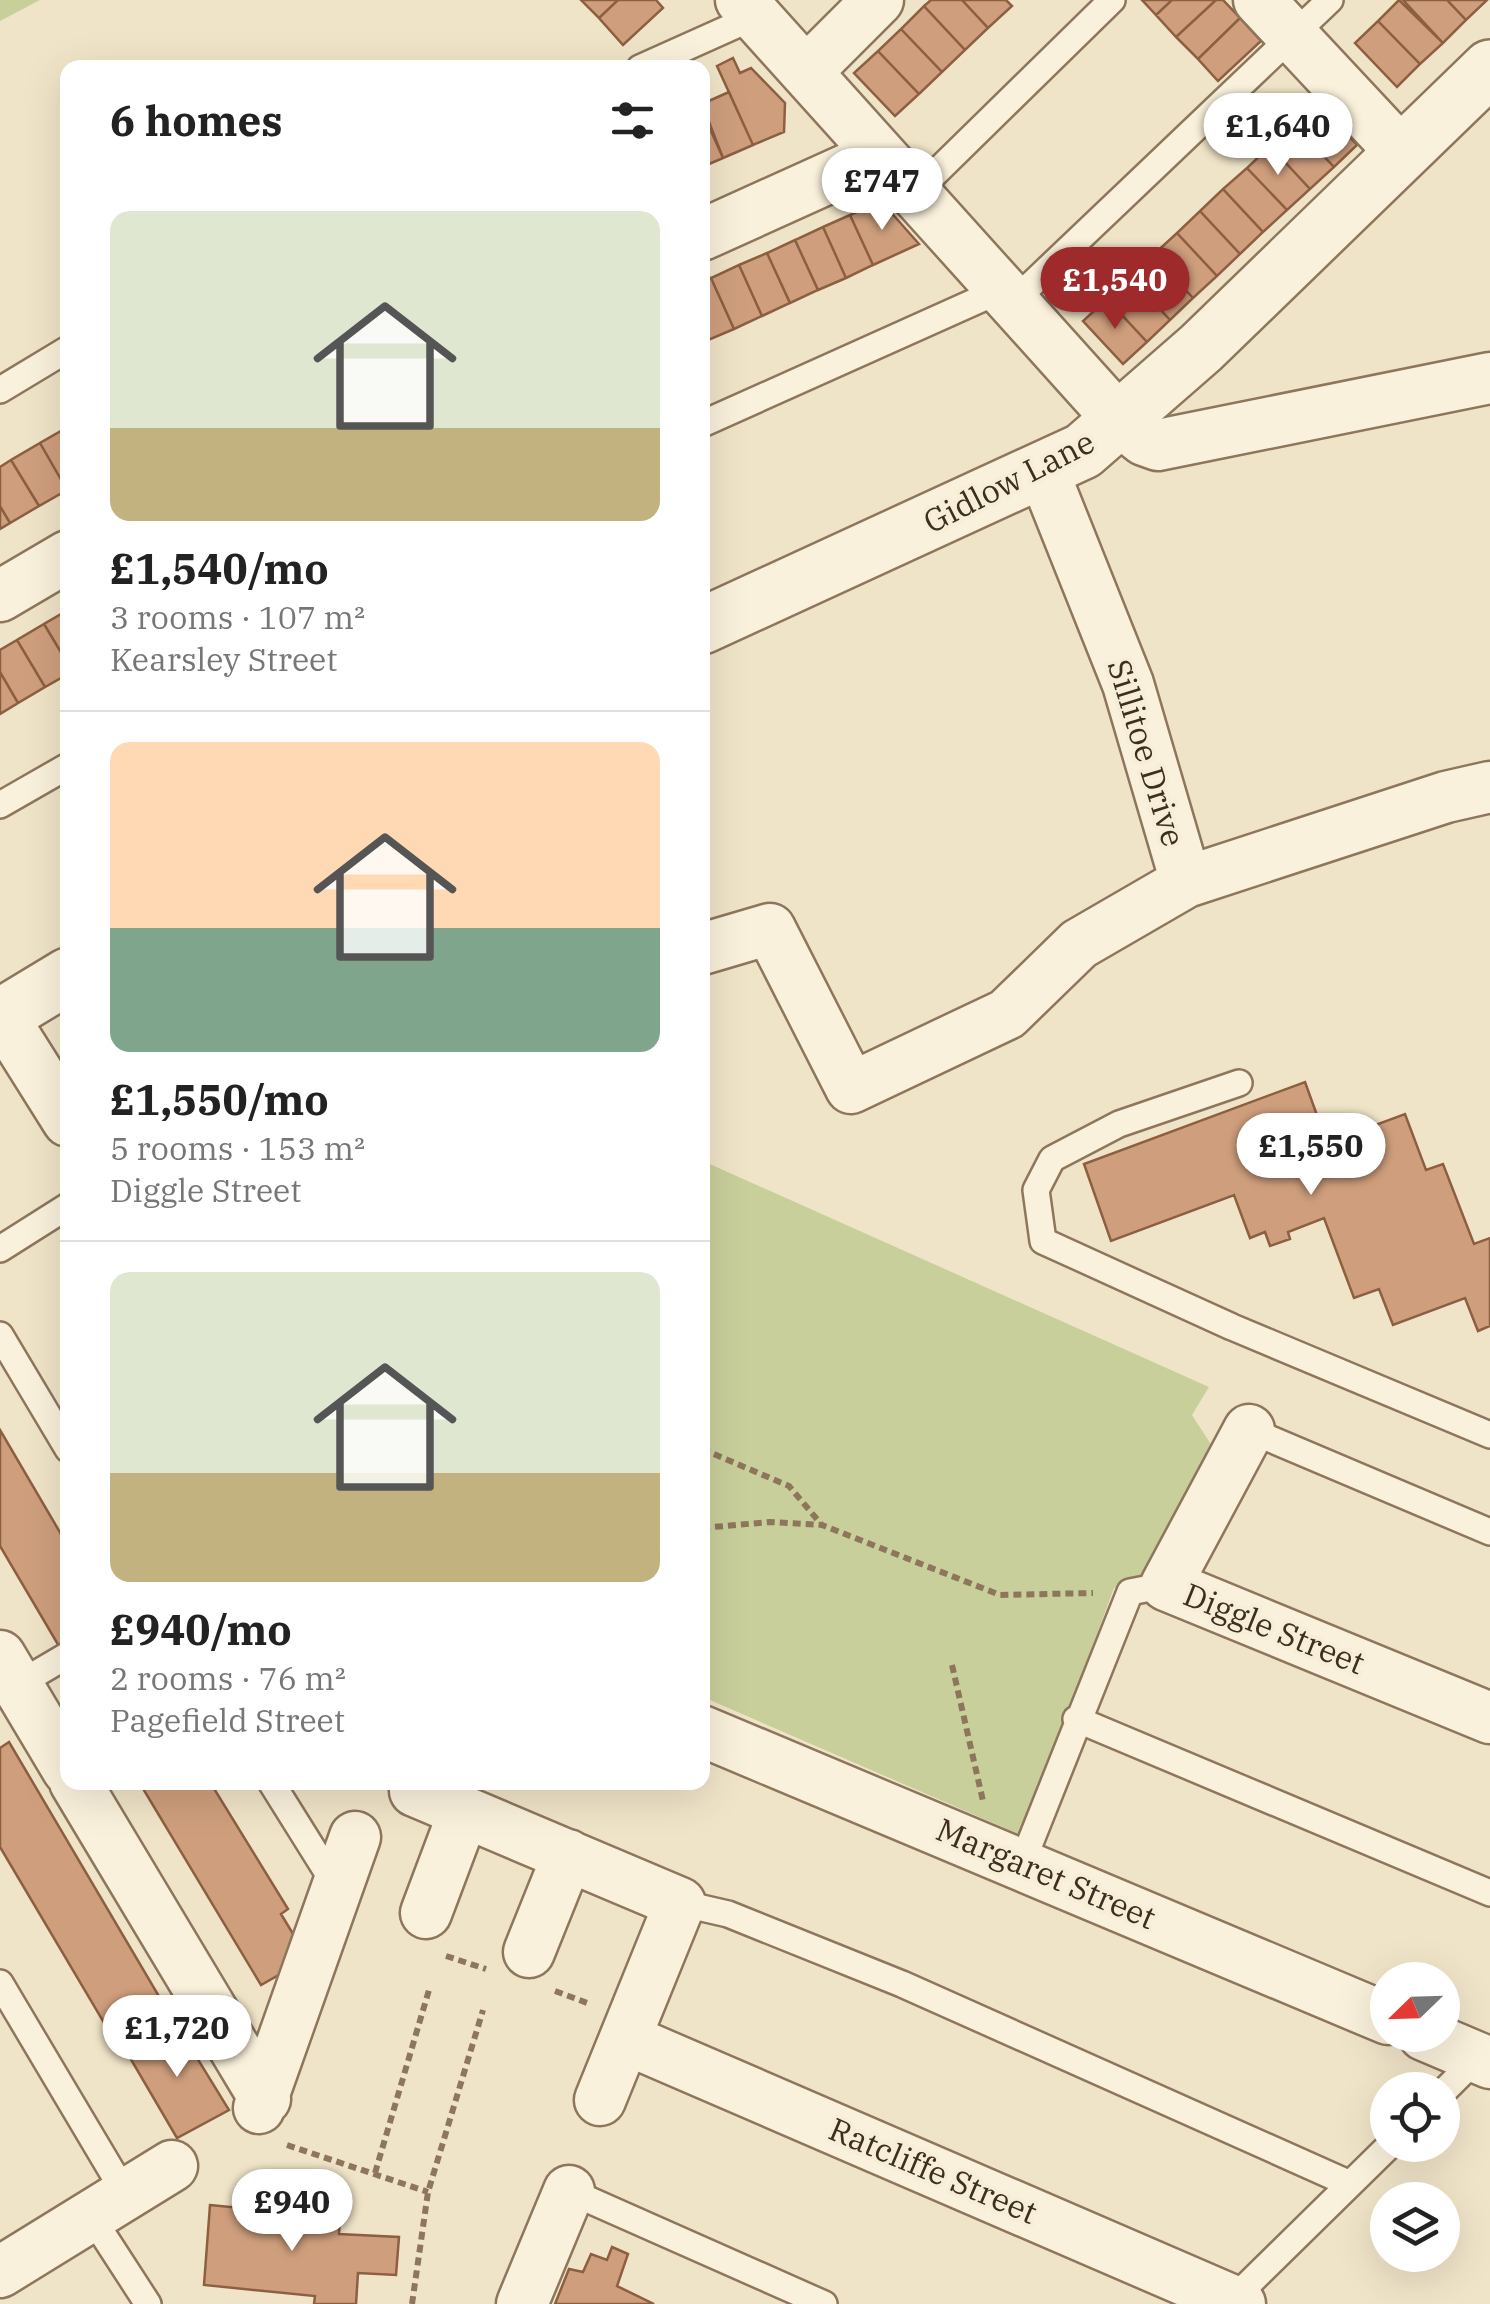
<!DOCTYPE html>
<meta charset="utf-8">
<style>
body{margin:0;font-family:"IBM Plex Serif",serif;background:#f2f2f2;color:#222;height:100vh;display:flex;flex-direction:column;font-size:38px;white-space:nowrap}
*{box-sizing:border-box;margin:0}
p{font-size:32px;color:#767676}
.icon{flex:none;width:55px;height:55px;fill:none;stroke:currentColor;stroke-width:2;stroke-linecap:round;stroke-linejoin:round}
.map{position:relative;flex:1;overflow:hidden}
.sheet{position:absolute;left:60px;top:60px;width:650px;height:1730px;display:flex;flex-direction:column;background:#fff;border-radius:20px;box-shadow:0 10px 40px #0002}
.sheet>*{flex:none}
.needle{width:65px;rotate:247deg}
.tools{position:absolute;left:1370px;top:1962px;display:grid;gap:20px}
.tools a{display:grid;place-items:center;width:90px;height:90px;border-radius:50%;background:#fff;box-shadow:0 10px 40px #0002;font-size:50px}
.price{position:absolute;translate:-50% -85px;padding:0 22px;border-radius:35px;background:#fff;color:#222;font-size:32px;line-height:65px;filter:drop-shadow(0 2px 5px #0008)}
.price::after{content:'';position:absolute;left:50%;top:60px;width:30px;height:22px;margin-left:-15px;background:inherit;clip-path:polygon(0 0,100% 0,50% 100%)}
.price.current{background:#9e2a2b;color:#fff}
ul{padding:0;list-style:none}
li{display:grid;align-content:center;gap:20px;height:530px;padding:0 50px}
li+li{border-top:2px solid #e0e0e0}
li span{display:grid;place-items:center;height:310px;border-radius:20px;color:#555}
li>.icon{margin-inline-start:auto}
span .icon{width:180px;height:180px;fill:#fffc;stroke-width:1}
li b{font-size:42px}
h2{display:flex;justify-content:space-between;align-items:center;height:120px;padding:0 50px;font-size:42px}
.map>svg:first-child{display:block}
.green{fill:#c9cf9b}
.building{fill:#cf9f7d;stroke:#8d5f41;stroke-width:2.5}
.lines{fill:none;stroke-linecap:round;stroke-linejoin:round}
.service-casing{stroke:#8d765c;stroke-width:30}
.minor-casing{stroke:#8d765c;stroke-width:55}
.tertiary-casing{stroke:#8d765c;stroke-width:60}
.path{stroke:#8d765c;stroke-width:6;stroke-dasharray:8 5;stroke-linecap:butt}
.service{stroke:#faf1dc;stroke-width:25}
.minor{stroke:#faf1dc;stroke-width:50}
.tertiary{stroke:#faf1dc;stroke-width:55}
.labels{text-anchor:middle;stroke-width:8;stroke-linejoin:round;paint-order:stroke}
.street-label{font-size:32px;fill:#3d2e20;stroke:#f7eed8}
</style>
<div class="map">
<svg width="1490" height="2304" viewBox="0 0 1490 2304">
<rect width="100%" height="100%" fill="#f0e4c8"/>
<path class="green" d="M0,0H40L0,21Z
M703,1161L1209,1387L1192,1415L1216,1452L1154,1571L1114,1588L1023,1836L703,1697Z"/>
<path class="building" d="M581,0H618L599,18Z
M618,0H656L663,8L623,45L599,18Z
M931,0H962L988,28L965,50L924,6Z
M962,0H1006L1012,6L988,28Z
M1142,0H1172L1156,15Z
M1172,0H1216L1176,37L1156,15Z
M1216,0H1223L1240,18L1198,59L1176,37Z
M1399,0L1443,43L1420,64L1378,21Z
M1403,0H1447L1466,20L1443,43Z
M1447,0H1487L1466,20Z
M924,6L965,50L942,72L901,29Z
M1240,18L1261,41L1218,81L1198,59Z
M1378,21L1420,64L1397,87L1355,43Z
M901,29L942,72L919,94L878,51Z
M878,51L919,94L895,116L854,73Z
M733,58L740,73L751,68L785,103L784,132L753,145L717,66Z
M729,92L753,145L723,158L702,104Z
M1317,102L1357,145L1334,167L1293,124Z
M702,111L723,158L702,167Z
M1293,124L1334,167L1310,189L1270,146Z
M1270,146L1310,189L1287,210L1247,168Z
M1247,168L1287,210L1263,232L1223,189Z
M1223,189L1263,232L1240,254L1200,211Z
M881,201L919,244L873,265L850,215Z
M1200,211L1240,254L1217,276L1177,233Z
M850,215L873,265L846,278L823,227Z
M823,227L846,278L818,290L795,240Z
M1177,233L1217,276L1193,298L1153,255Z
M795,240L818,290L790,303L767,253Z
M767,253L790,303L762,316L739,265Z
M1153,255L1193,298L1170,320L1130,277Z
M739,265L762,316L734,329L711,278Z
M1130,277L1170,320L1147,342L1107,299Z
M711,278L734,329L706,341L702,282Z
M1107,299L1147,342L1123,364L1083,321Z
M68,427V489L67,490L40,443Z
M40,443L67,490L39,506L11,460Z
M11,460L39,506L10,523L0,506V467Z
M0,506L10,523L0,529Z
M68,610V664L44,624Z
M44,624L68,664V674L45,687L17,640Z
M17,640L45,687L18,703L0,672V650Z
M0,672L18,703L0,714Z
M1305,1082L1327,1143L1405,1114L1426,1170L1443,1164L1474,1244L1490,1238V1326L1478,1331L1465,1298L1393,1325L1379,1289L1354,1298L1324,1218L1288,1232L1290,1239L1270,1246L1265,1232L1250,1238L1234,1195L1111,1241L1084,1164Z
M0,1430L68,1546V1650L63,1653L0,1546Z
M9,1742L170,2015L116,2043L0,1847V1748Z
M139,1782H210L288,1909L281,1914L301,1947L289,1969L261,1985Z
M175,2022L229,2110L177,2138L126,2051Z
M210,2205L340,2218L339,2234L399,2237L396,2275L358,2273L356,2304H314L315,2296L204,2285Z
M612,2247L628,2254L617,2286L654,2304H555L569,2269L583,2272L591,2254L607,2260Z"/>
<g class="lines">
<defs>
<path id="service" d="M640,68L756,16
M915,193L1112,0
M1014,301L1330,0
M0,390L68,349
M702,424L1003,289
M0,805L68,766
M1239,1083L1119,1124L1052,1159L1036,1190L1043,1241L1232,1327L1490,1435
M0,1249L68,1206
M0,1335L68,1449
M1249,1430L1490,1532
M17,1685L68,1655
M1076,1719L1490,1893
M271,1782L336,1886
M1022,1863L1130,1592L1166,1585
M680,1903L728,1914L902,1984L1350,2184
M0,1983L126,2195
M1442,2093L1483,2052
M569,2191L824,2304
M91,2216L148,2304
M1229,2303L1390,2145"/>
<path id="minor" d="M741,0L1120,421L1144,440L1158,445L1490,378
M1259,0L1401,152
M806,72L878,0
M702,235L879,155
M0,596L68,556
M1186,882L1446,797L1490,787
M702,949L770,929L851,1088L1007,1014L1079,944L1186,882L1128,684L1043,471
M2,1016L68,1121
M1249,1430L1166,1585L1490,1718
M0,1656L68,1770
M702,1731L1388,2019
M75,1782L265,2099
M419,1782L415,1791L680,1903L600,2100
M426,1913L464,1812
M529,1952L568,1855
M1424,2035L1490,2063
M626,2039L1240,2304
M259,2108L355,1837
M0,2272L172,2166
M522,2304L569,2191"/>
<path id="tertiary" d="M702,626L1083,451L1201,348L1490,68
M0,1017L68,976"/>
</defs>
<use href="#service" class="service-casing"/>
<use href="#minor" class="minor-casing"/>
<use href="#tertiary" class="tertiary-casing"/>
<path class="path" d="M702,1449L789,1486L821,1524
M702,1528L770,1522L822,1525L1000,1595L1093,1593
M952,1665L983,1801
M446,1956L486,1969
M555,1991L590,2004
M287,2145L428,2192
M375,2173L429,1990
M412,2304L428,2192L483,2010"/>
<use href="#service" class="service"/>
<use href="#minor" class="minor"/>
<use href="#tertiary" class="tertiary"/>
</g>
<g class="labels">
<g class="street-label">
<text transform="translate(1009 482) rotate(-27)" y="11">Gidlow Lane</text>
<text transform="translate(1146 753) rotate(73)" y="11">Sillitoe Drive</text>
<text transform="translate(1274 1629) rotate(22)" y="11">Diggle Street</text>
<text transform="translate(1046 1874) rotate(23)" y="11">Margaret Street</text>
<text transform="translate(933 2171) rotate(23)" y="11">Ratcliffe Street</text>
</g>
</g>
</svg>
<div class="tools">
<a><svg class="needle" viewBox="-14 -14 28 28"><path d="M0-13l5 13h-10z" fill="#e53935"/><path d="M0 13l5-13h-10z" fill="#767676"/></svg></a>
<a><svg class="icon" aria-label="locate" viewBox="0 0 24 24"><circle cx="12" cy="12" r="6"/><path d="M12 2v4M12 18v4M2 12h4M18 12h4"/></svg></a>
<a><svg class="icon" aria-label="layers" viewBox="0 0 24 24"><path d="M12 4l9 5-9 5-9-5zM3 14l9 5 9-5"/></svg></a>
</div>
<b class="price" style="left:1278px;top:178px">£1,640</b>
<b class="price" style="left:882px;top:233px">£747</b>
<b class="price current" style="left:1115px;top:332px">£1,540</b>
<b class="price" style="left:1311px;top:1198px">£1,550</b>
<b class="price" style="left:177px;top:2080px">£1,720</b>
<b class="price" style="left:292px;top:2254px">£940</b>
<section class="sheet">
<h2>6 homes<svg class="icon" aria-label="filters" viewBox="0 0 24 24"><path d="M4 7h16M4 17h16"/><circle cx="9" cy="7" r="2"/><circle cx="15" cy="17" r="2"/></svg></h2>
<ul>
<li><span style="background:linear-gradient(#dfe7d0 70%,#c2b280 0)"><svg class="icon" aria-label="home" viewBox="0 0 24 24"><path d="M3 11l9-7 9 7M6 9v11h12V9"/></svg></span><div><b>£1,540/mo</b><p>3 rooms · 107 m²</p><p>Kearsley Street</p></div></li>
<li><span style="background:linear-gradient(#ffd9b3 60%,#7fa58c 0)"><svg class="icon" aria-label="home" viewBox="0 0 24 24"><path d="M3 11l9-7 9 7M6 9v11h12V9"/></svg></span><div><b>£1,550/mo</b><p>5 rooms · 153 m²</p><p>Diggle Street</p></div></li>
<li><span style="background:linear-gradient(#dfe7d0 65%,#c2b280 0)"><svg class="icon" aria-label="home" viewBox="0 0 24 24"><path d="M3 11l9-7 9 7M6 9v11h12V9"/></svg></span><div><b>£940/mo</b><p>2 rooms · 76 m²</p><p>Pagefield Street</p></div></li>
</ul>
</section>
</div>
